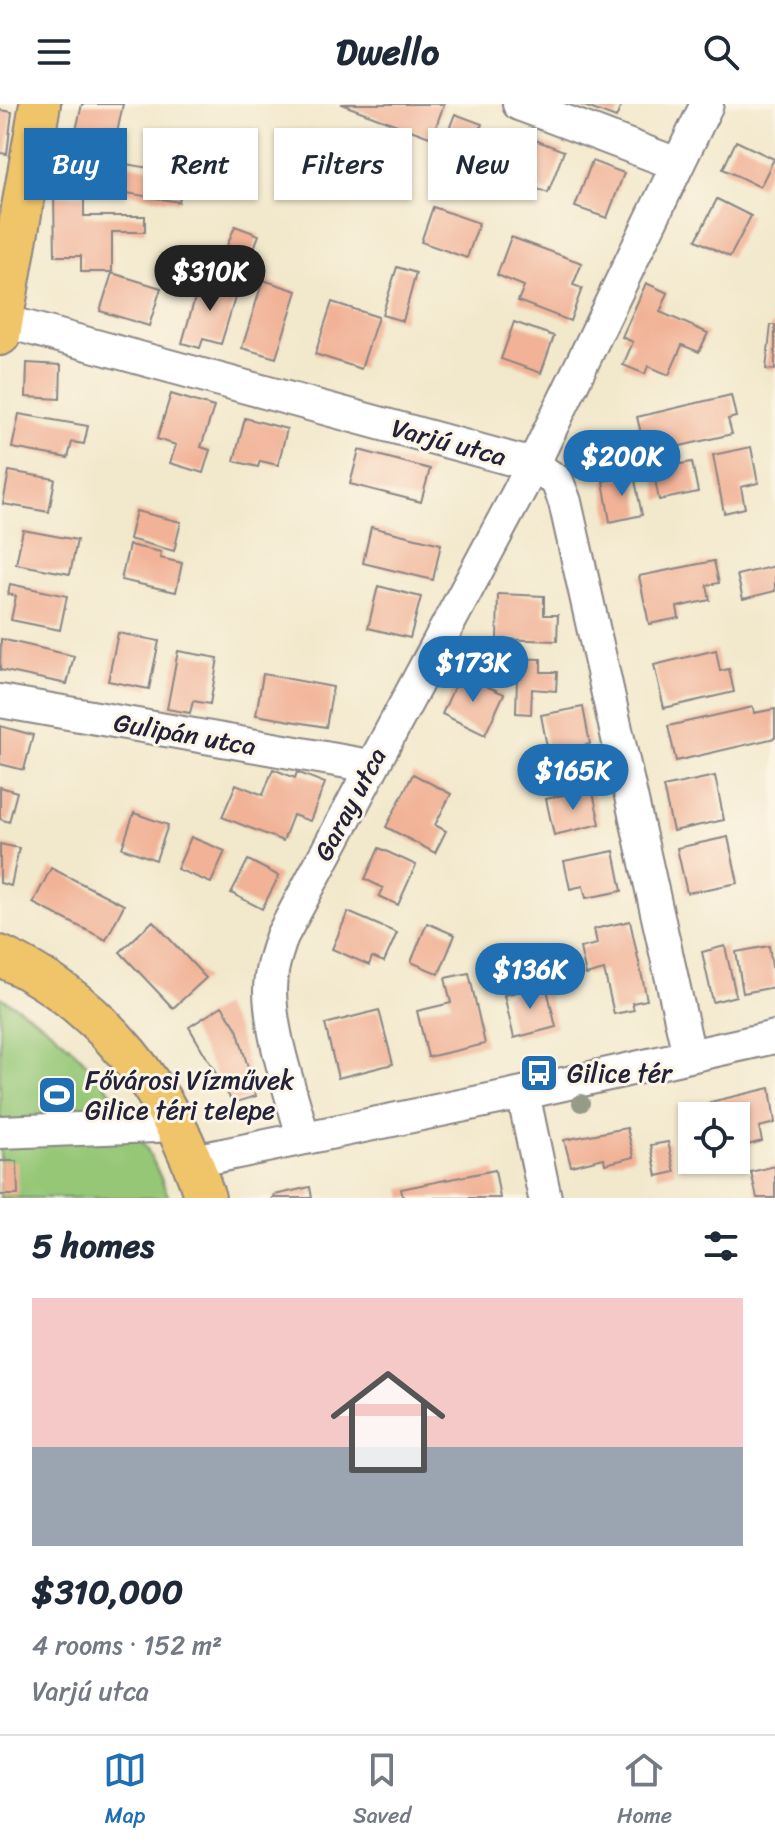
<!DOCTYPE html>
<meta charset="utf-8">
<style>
body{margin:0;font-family:Sriracha,sans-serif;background:#f2f2f3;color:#1f2937;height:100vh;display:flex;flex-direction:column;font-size:30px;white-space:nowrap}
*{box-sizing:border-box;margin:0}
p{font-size:26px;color:#747a83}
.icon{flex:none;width:44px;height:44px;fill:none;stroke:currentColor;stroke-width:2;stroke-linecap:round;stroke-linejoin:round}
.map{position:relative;height:1094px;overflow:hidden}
.details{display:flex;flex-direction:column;background:#fff;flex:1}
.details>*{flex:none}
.banner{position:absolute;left:24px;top:24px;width:728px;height:72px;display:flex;gap:16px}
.buttons{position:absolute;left:678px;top:998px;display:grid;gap:16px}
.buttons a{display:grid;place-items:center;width:72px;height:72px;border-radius:0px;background:#fff;box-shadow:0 2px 6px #0004;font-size:40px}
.price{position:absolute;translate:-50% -68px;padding:0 18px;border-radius:28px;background:#1f6fb2;color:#fff;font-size:26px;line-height:52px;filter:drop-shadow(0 2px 4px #0008)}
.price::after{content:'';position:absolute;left:50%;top:48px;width:24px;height:18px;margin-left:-12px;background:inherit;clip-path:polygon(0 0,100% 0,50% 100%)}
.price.on{background:#222;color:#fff}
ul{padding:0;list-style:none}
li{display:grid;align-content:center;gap:16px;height:424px;padding:0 32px}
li+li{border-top:2px solid #e0e1e3}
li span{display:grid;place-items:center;height:248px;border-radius:0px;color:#555}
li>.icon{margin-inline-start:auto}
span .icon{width:144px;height:144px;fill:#fffc;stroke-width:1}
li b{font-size:34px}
h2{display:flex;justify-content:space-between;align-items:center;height:96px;padding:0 32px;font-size:34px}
.pill{padding:0 28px;border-radius:0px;background:#fff;box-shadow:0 2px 6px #0004;font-size:28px;line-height:72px}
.pill.on{background:#1f6fb2;color:#fff}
header{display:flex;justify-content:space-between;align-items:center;height:104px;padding:0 32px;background:#fff;font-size:36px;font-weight:700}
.tab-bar{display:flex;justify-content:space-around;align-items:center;height:112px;border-top:2px solid #e0e1e3;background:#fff;font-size:22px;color:#747a83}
.tab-bar a{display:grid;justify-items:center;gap:4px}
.tab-bar .on{color:#1f6fb2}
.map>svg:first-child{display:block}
.green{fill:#95c777;stroke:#5c7459;stroke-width:2}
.building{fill:#f1b297}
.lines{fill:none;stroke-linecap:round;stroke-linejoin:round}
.minor-casing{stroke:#8a8584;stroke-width:36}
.major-casing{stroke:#8a8584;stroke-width:44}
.minor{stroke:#fff;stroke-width:32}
.major{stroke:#f0c469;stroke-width:40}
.tree{fill:#969b88}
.labels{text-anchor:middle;stroke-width:6;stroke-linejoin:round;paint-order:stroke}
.street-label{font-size:26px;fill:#22223b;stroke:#fcf5e5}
.poi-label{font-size:26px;fill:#22223b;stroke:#fcf5e5;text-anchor:start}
</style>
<header><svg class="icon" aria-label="menu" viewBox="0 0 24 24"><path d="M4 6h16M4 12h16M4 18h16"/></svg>Dwello<svg class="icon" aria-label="search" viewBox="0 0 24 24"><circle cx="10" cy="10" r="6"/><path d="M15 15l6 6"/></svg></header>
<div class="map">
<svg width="775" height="1094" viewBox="0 0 775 1094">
<rect width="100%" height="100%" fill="#fcf5e5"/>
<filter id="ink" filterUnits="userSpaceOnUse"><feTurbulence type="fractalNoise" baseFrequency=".0125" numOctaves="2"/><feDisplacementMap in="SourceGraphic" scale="16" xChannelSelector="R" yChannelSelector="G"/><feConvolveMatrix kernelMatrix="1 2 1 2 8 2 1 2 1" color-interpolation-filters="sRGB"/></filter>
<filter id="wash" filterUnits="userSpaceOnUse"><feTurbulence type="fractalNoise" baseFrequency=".006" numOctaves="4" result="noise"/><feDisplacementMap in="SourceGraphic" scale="32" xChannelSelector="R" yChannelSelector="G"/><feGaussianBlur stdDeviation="1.8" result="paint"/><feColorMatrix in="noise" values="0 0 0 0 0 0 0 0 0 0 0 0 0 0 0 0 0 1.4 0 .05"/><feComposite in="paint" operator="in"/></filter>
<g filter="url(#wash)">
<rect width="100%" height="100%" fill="#f2e8cc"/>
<path class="green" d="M0,893C82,937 136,1008 169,1094H0Z"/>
<g id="blocks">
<path class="building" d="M82,0H123L115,39L75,31Z
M341,0H444L432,34Z
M579,0H622L616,14Z
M0,6L12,8L7,50L0,49Z
M455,10L482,20L470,53L442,43Z
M522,31L564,47L548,89L506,73Z
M736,37L774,55L760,83L723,65Z
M592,57L624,69L607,114L575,103Z
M126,60L184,70L179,98L121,88Z
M54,92H84V112H145V128H112V168H81V152H55Z
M717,95L751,112L730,153L696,136Z
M433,103L479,119L467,154L421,138Z
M235,122L259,131L244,171L219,162Z
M511,133L582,159L573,181L582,184L570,217L518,197L524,182L497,171Z
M397,163L416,169L403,217L382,211Z
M112,169L161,184L149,222L100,207Z
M201,173L238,184L221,240L203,235L200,244L182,239Z
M263,176L297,187L276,254L242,244Z
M646,179L668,189L660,208L708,229L699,248L682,241L669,271L648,262L645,270L623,261L633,238L622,233Z
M332,198L378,213L361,265L315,250Z
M514,218L554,232L541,269L501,255Z
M771,221H775V266L766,265Z
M27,259L61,261L60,295L26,293Z
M171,290L214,303L201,343L210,346L203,369L170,359L176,341L157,335Z
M731,291L736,313L728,315L732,330L646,350L637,313Z
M19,310L88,322L84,340L72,338L68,354L12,344Z
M245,314L287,325L278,361L260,357L258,363L234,357Z
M751,343L758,379L741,383L745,404L724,409L713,351Z
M359,346L430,365L421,398L350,380Z
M692,358L698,388L659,396L653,365Z
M9,367L55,375L49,408L3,400Z
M634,371L642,411L610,418L603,377Z
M136,407L181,418L174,447L129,435Z
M371,423L441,440L433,476L363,459Z
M23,426L77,436L70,470L16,460Z
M129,441L161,448L160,454L182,459L176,488L121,476Z
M714,457L719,479L707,481L710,496L677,503L679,514L649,520L639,472Z
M775,462V487L743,495L737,471Z
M10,480L67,492L60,526L11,516L16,492L8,490Z
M378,482L421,493L410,534L368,524Z
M498,490L544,492V511H558L557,537L497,535Z
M118,529L159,537L149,585L108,577Z
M1,535L74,552L67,580L0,566Z
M716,546L720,567L729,565L734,588L664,604L654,561Z
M178,547L218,554L210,600L193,597L190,609L167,605Z
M503,554L541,555V568H557L556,587L532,585L531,610L516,609L517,573L503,572Z
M263,570L333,583L326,623L256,611Z
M460,570L504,590L485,631L442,610Z
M583,603L590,640L548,648L541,611Z
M753,603L754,609L775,605V634L676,657L668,622Z
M0,622L33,631L24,666L0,660Z
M273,665L295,674L297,668L325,679L310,717L293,711L283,737L222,713L236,680L263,691Z
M413,670L451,690L435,721L446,727L435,749L386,723Z
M715,672L724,716L673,727L663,683Z
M0,683L17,688L9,718L0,715Z
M592,684L600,720L554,731L546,695Z
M134,709L168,721L156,756L122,744Z
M191,733L225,747L211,779L177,765Z
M728,733L738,779L687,789L677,744Z
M0,740L19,744L11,782L0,779Z
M379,744L416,761L398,801L379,792L383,784L365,775Z
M614,747L622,787L586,794L583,782L570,785L564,757Z
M248,756L279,772L262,805L231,789Z
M51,764L124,801L106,836L33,799Z
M348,808L397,829L384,858L372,853L369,861L332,845Z
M153,817L206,874L173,904L120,848Z
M630,817L647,896L632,899L634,906L614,910L604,866L586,871L580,844L597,840L594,825Z
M427,819L455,831L439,870L411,858Z
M725,842L736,892L713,898L702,848Z
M769,842L775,883L743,889L736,848Z
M469,869L485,940L428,953L417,907L451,899L445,874Z
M546,881L556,923L514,934L504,891Z
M222,902L237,925L256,992L233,999L189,923Z
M379,906L393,960L338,974L325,920Z
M770,984L775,1019L759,1023L762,1037L744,1042L741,1027L736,1028V1012H713L710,998Z
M627,1024L634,1053L605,1060L604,1054L571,1062L564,1036Z
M668,1038L675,1068L657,1072L651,1041Z
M0,1057H17L18,1091H0Z
M775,1062V1094H757L751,1068Z
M495,1066L500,1094H403L401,1085Z
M310,1083L312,1094H273L275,1091Z"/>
</g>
</g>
<g filter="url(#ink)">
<use href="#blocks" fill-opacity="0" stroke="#8a8584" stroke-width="2"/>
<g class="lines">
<defs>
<path id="minor" d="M519,0L677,60
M0,216L533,361L557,377L565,398L689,951
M0,597L370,662
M523,989L545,1094
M0,1028L156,1022L175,1017
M303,1033C291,987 271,934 270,887C270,868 276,850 282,832L533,361L707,0
M194,1057L523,989L775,933"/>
<path id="major" d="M0,231L40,0
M0,852C101,897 173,990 205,1094"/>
</defs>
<use href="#minor" class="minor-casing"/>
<use href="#major" class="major-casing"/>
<use href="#minor" class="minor"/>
<use href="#major" class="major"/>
</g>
<circle class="tree" cx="581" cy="999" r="9"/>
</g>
<defs>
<symbol id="bus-square" viewBox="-11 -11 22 22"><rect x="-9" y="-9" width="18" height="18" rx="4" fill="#1f6fb2" stroke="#fcf5e5"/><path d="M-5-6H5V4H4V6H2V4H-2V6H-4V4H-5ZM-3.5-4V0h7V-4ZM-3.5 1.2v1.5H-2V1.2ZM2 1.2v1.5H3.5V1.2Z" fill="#fff"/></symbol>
<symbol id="stadium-square" viewBox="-11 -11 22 22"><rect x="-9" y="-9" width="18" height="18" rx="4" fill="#1f6fb2" stroke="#fcf5e5"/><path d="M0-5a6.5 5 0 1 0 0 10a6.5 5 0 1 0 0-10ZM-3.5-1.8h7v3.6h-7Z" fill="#fff"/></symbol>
</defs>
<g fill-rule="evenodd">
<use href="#bus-square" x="517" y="947" width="44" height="44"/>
<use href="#stadium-square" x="35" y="969" width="44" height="44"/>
</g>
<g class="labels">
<g class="street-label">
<text transform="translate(449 338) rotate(15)" y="9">Varjú utca</text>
<text transform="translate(185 630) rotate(10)" y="9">Gulipán utca</text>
<text transform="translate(350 700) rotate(-62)" y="9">Garay utca</text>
</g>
<g class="poi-label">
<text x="567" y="978">Gilice tér</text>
<text x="85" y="985">Fővárosi Vízművek<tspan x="85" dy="30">Gilice téri telepe</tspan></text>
</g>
</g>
</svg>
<div class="buttons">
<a><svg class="icon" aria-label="locate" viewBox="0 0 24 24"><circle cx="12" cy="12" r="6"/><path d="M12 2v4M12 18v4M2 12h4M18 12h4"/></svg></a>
</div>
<b class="price on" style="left:210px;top:209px">$310K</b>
<b class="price" style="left:622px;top:394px">$200K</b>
<b class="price" style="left:473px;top:600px">$173K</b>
<b class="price" style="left:573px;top:708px">$165K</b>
<b class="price" style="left:530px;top:907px">$136K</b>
<div class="banner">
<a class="pill on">Buy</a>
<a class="pill">Rent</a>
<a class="pill">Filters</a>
<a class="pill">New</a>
</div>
</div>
<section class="details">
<h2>5 homes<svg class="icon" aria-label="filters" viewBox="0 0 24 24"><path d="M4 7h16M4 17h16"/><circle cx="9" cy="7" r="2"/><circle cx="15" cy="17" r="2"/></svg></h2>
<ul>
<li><span style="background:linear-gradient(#f6c9c9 60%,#9aa5b1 0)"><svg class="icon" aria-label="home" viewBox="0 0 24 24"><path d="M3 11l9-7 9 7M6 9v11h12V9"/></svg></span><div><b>$310,000</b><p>4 rooms · 152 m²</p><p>Varjú utca</p></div></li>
</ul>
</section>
<nav class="tab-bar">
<a class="on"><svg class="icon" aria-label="map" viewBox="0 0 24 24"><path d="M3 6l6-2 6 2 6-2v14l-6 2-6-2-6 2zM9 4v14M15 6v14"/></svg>Map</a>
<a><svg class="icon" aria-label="saved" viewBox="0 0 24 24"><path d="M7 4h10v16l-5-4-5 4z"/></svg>Saved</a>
<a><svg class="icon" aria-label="home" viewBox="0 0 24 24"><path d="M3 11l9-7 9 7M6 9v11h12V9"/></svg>Home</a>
</nav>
